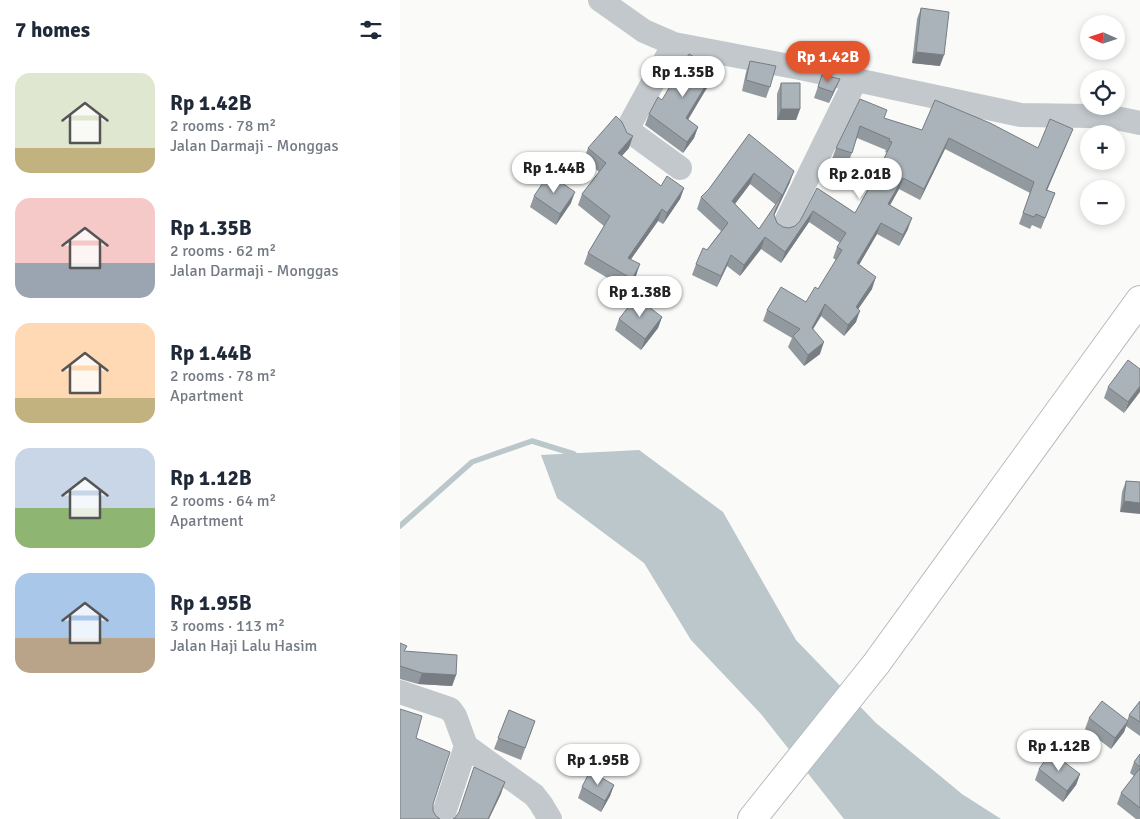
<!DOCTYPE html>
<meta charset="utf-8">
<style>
body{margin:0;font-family:Signika,sans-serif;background:#f6f6f7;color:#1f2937;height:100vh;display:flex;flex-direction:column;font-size:19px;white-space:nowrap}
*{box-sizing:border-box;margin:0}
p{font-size:16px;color:#747a83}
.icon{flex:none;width:28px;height:28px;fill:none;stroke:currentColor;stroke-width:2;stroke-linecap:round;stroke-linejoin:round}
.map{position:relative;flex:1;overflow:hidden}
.details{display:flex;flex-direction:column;background:#fff;width:400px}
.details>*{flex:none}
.needle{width:32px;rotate:273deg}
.tools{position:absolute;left:680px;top:15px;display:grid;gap:10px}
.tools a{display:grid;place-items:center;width:45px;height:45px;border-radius:50%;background:#fff;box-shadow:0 2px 8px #0003;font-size:25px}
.price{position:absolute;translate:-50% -42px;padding:0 11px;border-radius:18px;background:#fff;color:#222;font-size:16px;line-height:32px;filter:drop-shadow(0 1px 2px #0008)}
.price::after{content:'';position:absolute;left:50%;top:30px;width:15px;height:11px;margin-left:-8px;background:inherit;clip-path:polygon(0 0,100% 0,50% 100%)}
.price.active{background:#e4572e;color:#fff}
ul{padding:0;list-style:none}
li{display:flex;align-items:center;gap:15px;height:125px;padding:0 15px}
li span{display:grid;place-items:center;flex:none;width:140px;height:100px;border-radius:15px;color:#555}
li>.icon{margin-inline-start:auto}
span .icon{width:60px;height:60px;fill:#fffc;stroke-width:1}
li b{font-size:21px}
h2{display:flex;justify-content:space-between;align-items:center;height:60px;padding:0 15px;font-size:21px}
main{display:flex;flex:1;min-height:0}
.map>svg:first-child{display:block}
.water{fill:#bbc7cb}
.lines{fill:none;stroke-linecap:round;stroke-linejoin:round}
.stream{stroke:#bbc7cb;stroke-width:5.5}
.major-casing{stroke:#b5babe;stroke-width:30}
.minor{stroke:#c3c8cc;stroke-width:24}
.major{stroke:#fff;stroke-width:28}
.wall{fill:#929a9f;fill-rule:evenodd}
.shaded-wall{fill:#777d82}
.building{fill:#aab3b9;stroke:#777d82;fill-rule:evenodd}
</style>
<main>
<section class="details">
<h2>7 homes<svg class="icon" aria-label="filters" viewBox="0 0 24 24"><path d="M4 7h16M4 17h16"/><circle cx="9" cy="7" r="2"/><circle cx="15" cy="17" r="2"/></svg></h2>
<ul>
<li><span style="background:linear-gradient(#dfe7d0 75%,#c2b280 0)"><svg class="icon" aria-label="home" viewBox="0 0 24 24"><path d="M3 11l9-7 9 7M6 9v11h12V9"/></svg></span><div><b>Rp 1.42B</b><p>2 rooms · 78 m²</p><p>Jalan Darmaji - Monggas</p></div></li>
<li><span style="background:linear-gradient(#f6c9c9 65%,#9aa5b1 0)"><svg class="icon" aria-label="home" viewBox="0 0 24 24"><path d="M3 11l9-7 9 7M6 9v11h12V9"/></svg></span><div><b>Rp 1.35B</b><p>2 rooms · 62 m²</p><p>Jalan Darmaji - Monggas</p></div></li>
<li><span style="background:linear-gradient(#ffd9b3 75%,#c2b280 0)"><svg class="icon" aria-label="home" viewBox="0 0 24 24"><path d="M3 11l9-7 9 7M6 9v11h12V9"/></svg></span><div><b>Rp 1.44B</b><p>2 rooms · 78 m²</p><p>Apartment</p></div></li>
<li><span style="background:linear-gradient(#c9d6e8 60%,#8fb573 0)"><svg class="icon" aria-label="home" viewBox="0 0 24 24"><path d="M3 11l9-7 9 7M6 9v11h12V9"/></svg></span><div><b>Rp 1.12B</b><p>2 rooms · 64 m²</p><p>Apartment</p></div></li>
<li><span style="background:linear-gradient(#a9c7e8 65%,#b9a48a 0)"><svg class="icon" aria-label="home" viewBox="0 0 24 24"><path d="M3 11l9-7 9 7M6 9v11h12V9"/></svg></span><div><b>Rp 1.95B</b><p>3 rooms · 113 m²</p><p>Jalan Haji Lalu Hasim</p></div></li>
</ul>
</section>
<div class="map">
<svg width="740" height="819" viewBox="0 0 740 819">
<rect width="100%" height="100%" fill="#fafaf8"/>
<path class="water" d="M239,450L323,512L396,640L476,723L562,794L601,819H444L361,714L291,640L244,563L157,498L141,455Z"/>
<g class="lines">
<path class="stream" d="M0,526L72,462L132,441L174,454"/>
<defs>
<path id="major" d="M352,819L476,664L740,300"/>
</defs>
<use href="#major" class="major-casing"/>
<path class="minor" d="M200,0L244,31L274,44L400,68L621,115L690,116L721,119L740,123
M274,44L230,124L232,133L280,168
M384,226L455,81
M0,692L50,709L55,716L66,746L134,795L141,804L150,819
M42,819L66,746"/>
<use href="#major" class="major"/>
</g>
<path class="wall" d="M521,8L540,66L512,63L517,19Z
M350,61L370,87L366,98L342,91L346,72Z
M422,75L440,79L435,90L429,103L414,98Z
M311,81L288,120L298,127L294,138L283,153L245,125L249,114Z
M381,83L400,109L396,120H377V94Z
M460,99L484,118L522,130L638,148L668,141L647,190L655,193L641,229L632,225L630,229L619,224L630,193L545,149L520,200L499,189L490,205L508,229L499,246L477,234L459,265L472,289L458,309L456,322L444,336L421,316L413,329L420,354L404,366L388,347L392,338L363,321L367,310L406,302L418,289L436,260L433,258L437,247L440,243L409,222L381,263L361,249L340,276L327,266L317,287L292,275L296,264L321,231L297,209L301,197L309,189L349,134L390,182L374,215L377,223L383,227L389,228L395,226L400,221L417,188L455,213L475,177L487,153L485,152L486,150L457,138L448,164L432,159L436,148ZM350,184L376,205L359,229L335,204Z
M188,148H229L222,156L261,186L284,188L280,199L263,224L258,221L231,259L236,276L228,290L184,264L188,253L204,226L178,205L182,194L199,172L184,159Z
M134,196L171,203L156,225L130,207Z
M262,317L258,328L241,350L215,330L219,319Z
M740,369L724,413L704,398L708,387Z
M726,481L740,482L720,512L722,492Z
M0,643L4,651L56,675L52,686L18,684L0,679Z
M740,701V736L726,726L724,732L711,749L685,729L689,718L727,721L729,715Z
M109,710L135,721L121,760L94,749Z
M740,754V819H736L717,804L721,793L734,776L730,773L734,762Z
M639,769L680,774L676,785L663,802L635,780Z
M214,785L210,796L201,812L178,798L182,787Z"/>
<path class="shaded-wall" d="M516,52L544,55L540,66L512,63Z
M315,70L311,81L282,129L286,118Z
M440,79L435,90L429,103L433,92Z
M381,109H400L396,120H377Z
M298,127L294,138L283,153L287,142Z
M673,129L668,141L642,202L646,190Z
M233,136L229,148L214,164L218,153Z
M549,138L545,149L520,200L524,189Z
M394,171L390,182L372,220L376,209Z
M354,173L350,184L328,213L332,201Z
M503,178L499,189L484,216L488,204Z
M284,188L280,199L263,224L267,213Z
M175,192L171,203L156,225L160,214Z
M262,209L258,221L224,269L228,258Z
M413,211L409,222L381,263L385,252Z
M512,218L508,229L499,246L503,235Z
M481,223L477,234L453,275L457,263Z
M365,237L361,249L340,276L344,265Z
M331,255L327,266L317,287L321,276Z
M240,264L236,276L228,290L232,279Z
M476,277L472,289L452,318L456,307Z
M425,304L421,316L407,339L412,328Z
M460,311L456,322L444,336L448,325Z
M262,317L258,328L241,350L245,339Z
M424,342L420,354L404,366L408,355Z
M740,386V392L724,413L728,402Z
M724,501L740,503V514L720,512Z
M22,673L56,675L52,686L18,684Z
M728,721L724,732L711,749L715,738Z
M680,774L676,785L663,802L667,791Z
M105,782L101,794L89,819H88Z
M214,785L210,796L201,812L205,801Z"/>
<path class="building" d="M521,8L549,12L544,55L516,52Z
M289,54L315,70L286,118L298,127L287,142L249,114L258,97L262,100Z
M350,61L376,66L370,87L346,80Z
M422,75L440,79L433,92L418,87Z
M381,83H400V109H381Z
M460,99L487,110L484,118L522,130L535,100L590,123L638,148L650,119L673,129L646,190L655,193L645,218L636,214L634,217L623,213L634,182L549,138L524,189L503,178L488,204L512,218L503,235L481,223L457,263L476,277L456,307L460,311L448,325L425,304L412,328L424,342L408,355L393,336L400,329L367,310L381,287L406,302L415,287L418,289L442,250L437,247L446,233L413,211L385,252L365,237L344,265L331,255L321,276L296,264L303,248L307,250L328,223L301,197L309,189L349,134L394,171L376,209L374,215L377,223L383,227L389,228L395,226L400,221L417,188L455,213L475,177L492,142L489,141L490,139L460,126L452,153L436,148ZM354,173L382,195L359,229L332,201Z
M216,116L222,122L227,133L233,136L218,153L261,186L267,176L284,188L267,213L262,209L228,258L240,264L232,279L188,253L210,216L182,194L206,163L188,148Z
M149,174L175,192L160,214L134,196Z
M236,297L262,317L245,339L219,319Z
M728,360L740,369V386L728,402L708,387Z
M726,481L740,482V503L724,501Z
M0,643L7,646L4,651L57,655L56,675L22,673L0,666Z
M702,701L728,721L715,738L689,718Z
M740,701V722L729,715Z
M0,709L22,716L16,738L50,752L33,804V811L36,816L40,819H0Z
M109,710L135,721L125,748L98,738Z
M651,752L680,774L667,791L639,769Z
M740,754V767L734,762Z
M74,767L105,782L88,819H53L55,818L59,812Z
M740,768V808L721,793Z
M190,771L214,785L205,801L182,787Z"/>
</svg>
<div class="tools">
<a><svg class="needle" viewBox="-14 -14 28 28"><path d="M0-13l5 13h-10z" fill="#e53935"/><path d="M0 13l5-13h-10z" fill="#747a83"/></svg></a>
<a><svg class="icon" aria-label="locate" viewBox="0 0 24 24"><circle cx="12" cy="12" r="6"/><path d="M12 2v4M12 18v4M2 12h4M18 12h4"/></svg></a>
<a>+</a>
<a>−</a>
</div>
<b class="price active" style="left:428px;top:83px">Rp 1.42B</b>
<b class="price" style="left:283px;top:98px">Rp 1.35B</b>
<b class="price" style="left:154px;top:194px">Rp 1.44B</b>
<b class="price" style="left:460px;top:200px">Rp 2.01B</b>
<b class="price" style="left:240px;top:318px">Rp 1.38B</b>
<b class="price" style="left:659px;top:772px">Rp 1.12B</b>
<b class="price" style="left:198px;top:786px">Rp 1.95B</b>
</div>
</main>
